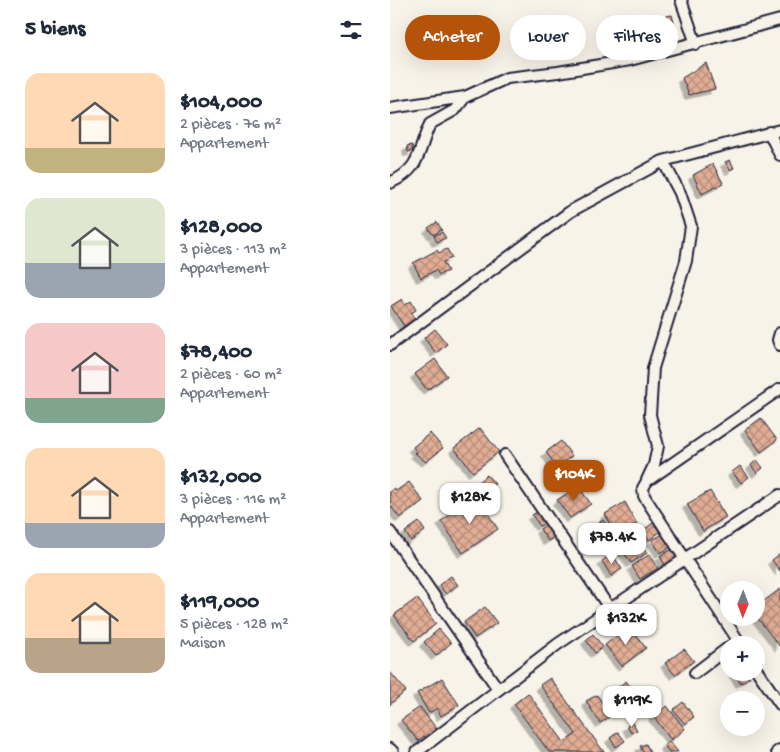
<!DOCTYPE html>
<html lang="fr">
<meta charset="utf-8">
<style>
body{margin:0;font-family:"Gochi Hand",sans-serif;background:#f6f6f7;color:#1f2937;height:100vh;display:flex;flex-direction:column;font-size:19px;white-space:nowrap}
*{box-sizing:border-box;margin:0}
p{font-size:16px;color:#747a83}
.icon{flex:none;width:28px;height:28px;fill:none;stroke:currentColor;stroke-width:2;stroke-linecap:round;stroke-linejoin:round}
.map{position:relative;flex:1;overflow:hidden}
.side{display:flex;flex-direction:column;background:#fff;width:390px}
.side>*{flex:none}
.top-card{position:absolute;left:15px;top:15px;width:300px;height:45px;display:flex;gap:10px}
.needle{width:32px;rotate:181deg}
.tools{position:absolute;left:330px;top:581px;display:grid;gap:10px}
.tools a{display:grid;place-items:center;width:45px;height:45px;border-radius:50%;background:#fff;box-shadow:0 5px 20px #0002;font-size:25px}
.price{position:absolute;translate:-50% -42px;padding:0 11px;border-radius:10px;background:#fff;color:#222;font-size:16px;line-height:32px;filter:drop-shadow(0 1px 2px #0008)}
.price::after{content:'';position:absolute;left:50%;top:30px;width:15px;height:11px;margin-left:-8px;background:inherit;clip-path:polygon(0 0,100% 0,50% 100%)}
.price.current{background:#b45309;color:#fff}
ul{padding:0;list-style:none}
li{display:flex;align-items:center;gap:15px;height:125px;padding:0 25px}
li span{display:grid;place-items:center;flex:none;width:140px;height:100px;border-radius:15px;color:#555}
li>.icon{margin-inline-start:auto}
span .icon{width:60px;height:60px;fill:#fffc;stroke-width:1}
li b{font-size:21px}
h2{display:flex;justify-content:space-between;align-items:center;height:60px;padding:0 25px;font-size:21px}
.tag{padding:0 18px;border-radius:22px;background:#fff;box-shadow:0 5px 20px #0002;font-size:18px;line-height:45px}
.tag.current{background:#b45309;color:#fff}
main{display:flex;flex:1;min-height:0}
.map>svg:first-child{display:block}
.building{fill:url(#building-cross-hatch);stroke:#22223b;filter:url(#shadow)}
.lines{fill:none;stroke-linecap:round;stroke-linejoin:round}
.minor-casing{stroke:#22223b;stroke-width:14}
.minor{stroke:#f7f3e8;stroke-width:10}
</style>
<main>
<section class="side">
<h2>5 biens<svg class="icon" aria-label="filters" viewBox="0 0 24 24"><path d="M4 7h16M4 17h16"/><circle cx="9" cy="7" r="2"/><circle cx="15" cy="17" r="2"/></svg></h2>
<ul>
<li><span style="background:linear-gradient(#ffd9b3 75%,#c2b280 0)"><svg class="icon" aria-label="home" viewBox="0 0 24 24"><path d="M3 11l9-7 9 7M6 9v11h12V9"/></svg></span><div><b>$104,000</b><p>2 pièces · 76 m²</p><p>Appartement</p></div></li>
<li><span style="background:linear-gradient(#dfe7d0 65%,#9aa5b1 0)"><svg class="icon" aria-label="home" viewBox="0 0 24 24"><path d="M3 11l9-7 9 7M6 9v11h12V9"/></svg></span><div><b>$128,000</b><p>3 pièces · 113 m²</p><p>Appartement</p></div></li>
<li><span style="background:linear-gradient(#f6c9c9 75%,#7fa58c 0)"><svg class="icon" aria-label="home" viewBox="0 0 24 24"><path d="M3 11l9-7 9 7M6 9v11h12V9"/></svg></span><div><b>$78,400</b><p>2 pièces · 60 m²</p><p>Appartement</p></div></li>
<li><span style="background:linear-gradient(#ffd9b3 75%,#9aa5b1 0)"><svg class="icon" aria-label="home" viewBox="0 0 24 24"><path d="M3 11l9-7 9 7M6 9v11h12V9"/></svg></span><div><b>$132,000</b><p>3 pièces · 116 m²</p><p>Appartement</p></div></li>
<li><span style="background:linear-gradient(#ffd9b3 65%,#b9a48a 0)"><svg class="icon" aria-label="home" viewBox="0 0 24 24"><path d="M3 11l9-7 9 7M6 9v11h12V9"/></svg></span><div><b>$119,000</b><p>5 pièces · 128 m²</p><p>Maison</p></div></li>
</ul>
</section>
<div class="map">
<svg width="390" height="752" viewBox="0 0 390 752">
<defs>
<pattern id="building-cross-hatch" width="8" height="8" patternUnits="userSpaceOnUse" patternTransform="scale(1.25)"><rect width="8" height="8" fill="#e1ad94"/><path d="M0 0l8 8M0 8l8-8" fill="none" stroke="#b68c7a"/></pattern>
<filter id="shadow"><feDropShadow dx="-4.5" dy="4.5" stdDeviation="0" flood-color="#0004"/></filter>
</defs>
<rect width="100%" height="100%" fill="#f7f3e8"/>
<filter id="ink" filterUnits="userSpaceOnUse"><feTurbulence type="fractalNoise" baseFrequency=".02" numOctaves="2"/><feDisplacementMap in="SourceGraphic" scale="10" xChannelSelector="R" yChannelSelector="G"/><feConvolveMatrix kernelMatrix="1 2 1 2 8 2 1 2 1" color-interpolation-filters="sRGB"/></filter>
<g filter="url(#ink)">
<path class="building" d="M282,15L286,30L268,35L261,19Z
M241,26L245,38L232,44L222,30L226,27Z
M316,63L325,89L299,95L292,78Z
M22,145L23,151L18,152L17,146Z
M340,160L344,168L340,170L335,162Z
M323,164L333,183L312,194L303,175Z
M47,222L52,230L43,235L38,228Z
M52,232L56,238L47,242L44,236Z
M57,249L62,258L53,262L58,271L49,275L46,270L31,278L23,263L47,250L49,253Z
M12,299L15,305L21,301L26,310L21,313L26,321L15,328L1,306Z
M45,329L57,344L46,353L34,338Z
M45,359L57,376L37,390L25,374Z
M371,418L387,440L371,452L355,430Z
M90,428L109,452L83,472L64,448Z
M40,433L53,448L36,462L25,453L27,452L23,447Z
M171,441L182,456L167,467L156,452Z
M367,460L373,468L367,473L361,465Z
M350,466L359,477L351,483L342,472Z
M97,475L105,484L95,492L87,483Z
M19,482L33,501L10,518L0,505V491L4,488L6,491Z
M188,486L201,504L180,518L167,500Z
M320,491L336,517L313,531L297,504Z
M87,497L108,529L73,553L51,521Z
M235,502L247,524L227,535L215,514Z
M150,510L157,521L150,526L142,515Z
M213,520L221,533L209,541L201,527Z
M29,522L35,531L21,541L15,532Z
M159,522L167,535L158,541L150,529Z
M263,523L270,532L259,540L252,531Z
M275,533L283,546L270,553L262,540Z
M247,538L257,553L241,563L231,548Z
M282,549L289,559L276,567L270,556Z
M222,554L232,569L221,576L212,561Z
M260,554L268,568L250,579L242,566Z
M390,554V571L382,560Z
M61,576L68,585L56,594L49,585Z
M390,589V647L366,616V607Z
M27,598L46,624L24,641L4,615Z
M95,607L107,623L85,638L74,622Z
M239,626L256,648L232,666L215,645Z
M49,629L61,643L46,656L34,642Z
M203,634L213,647L205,653L196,640Z
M294,649L304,661L285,675L275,663Z
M0,672L16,691L0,704Z
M343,672H356L360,677L351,683Z
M52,678L69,705L51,716L47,708L39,713L27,693Z
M160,678L214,752H159L124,704L138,693L174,742L186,734L150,685Z
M236,681L245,693L236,700L227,688Z
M255,691L263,702L257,706L249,696Z
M207,695L221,716L210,723L196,701Z
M293,702L304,717L295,724L283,710Z
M277,706L295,729L281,740L263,716Z
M30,707L46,728L36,738L34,736L28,741L11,720Z
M339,707V716L334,710Z
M243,723L247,730L241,733L237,726Z
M228,732L235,741L226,747L220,738Z
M279,741L288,752H279L274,745Z
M256,744L260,752H253L250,746Z"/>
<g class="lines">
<defs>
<path id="minor" d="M291,0L306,44
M0,108L75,97L117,78L168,72L240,60L390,20
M379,132L390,155
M0,183C32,168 27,152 40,124L65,110L75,97
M390,333L388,340L390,345
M0,345L181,211L273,161L390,130
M115,455L220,609
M257,480L264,465L268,446L260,415L263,368L296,261L301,226L290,193L273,161
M0,532L108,689
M351,645L254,496L253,488L257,481L390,389
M366,669L390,704
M305,673L339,647
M0,749L3,752
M27,752L168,644L390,495
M387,752L390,750"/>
</defs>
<use href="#minor" class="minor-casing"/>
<use href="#minor" class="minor"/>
</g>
</g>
</svg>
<div class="tools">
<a><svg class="needle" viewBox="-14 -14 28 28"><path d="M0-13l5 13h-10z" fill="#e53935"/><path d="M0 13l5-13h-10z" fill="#747a83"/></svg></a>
<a>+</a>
<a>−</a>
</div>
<b class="price current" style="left:184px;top:502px">$104K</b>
<b class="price" style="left:80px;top:525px">$128K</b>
<b class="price" style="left:222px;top:565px">$78.4K</b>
<b class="price" style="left:236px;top:646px">$132K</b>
<b class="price" style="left:242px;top:728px">$119K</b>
<div class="top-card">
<a class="tag current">Acheter</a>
<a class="tag">Louer</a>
<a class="tag">Filtres</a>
</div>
</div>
</main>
